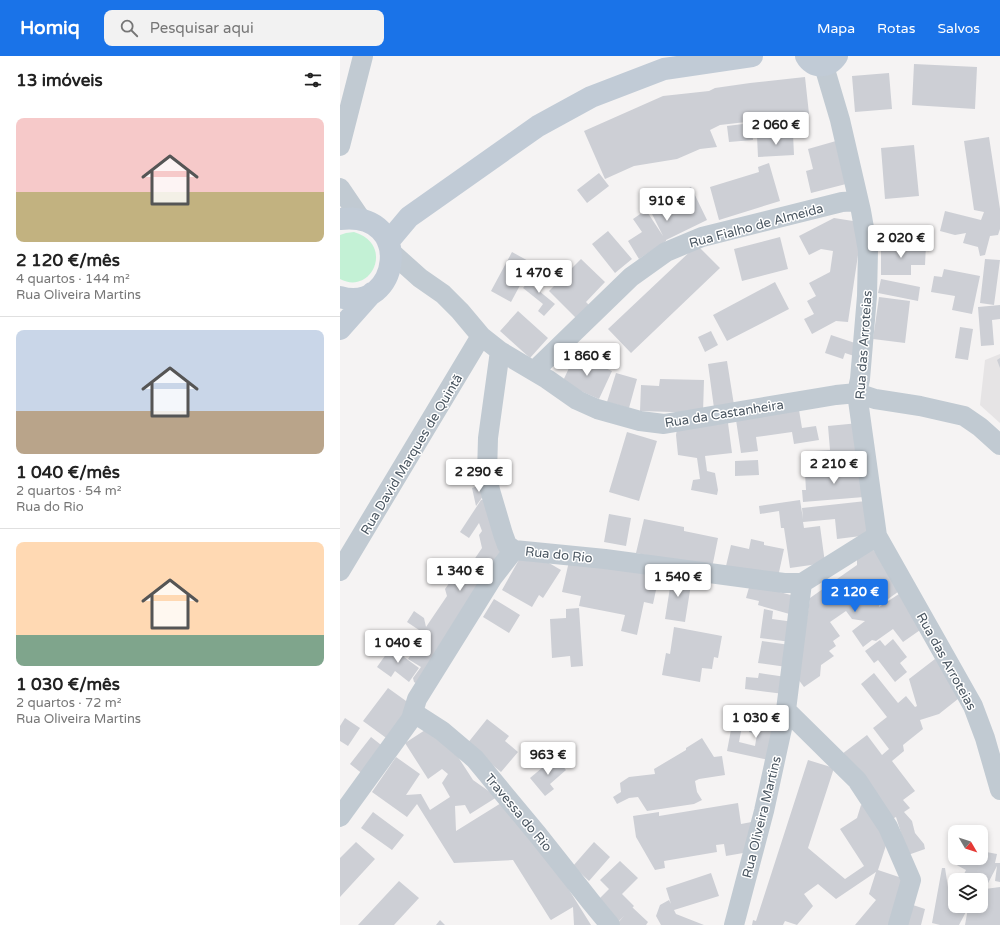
<!DOCTYPE html>
<html lang="pt">
<meta charset="utf-8">
<style>
body{margin:0;font-family:"Varela Round",sans-serif;background:#f2f2f2;color:#222;height:100vh;display:flex;flex-direction:column;font-size:15px;white-space:nowrap}
*{box-sizing:border-box;margin:0}
p{font-size:13px;color:#767676}
.icon{flex:none;width:22px;height:22px;fill:none;stroke:currentColor;stroke-width:2;stroke-linecap:round;stroke-linejoin:round}
.map{position:relative;flex:1;overflow:hidden}
.panel{display:flex;flex-direction:column;background:#fff;width:340px}
.panel>*{flex:none}
.needle{width:26px;rotate:129deg}
.fabs{position:absolute;left:608px;top:769px;display:grid;gap:8px}
.fabs a{display:grid;place-items:center;width:40px;height:40px;border-radius:8px;background:#fff;box-shadow:0 2px 6px #0003;font-size:20px}
.price{position:absolute;translate:-50% -34px;padding:0 9px;border-radius:4px;background:#fff;color:#222;font-size:13px;line-height:26px;filter:drop-shadow(0 1px 2px #0008)}
.price::after{content:'';position:absolute;left:50%;top:24px;width:12px;height:9px;margin-left:-6px;background:inherit;clip-path:polygon(0 0,100% 0,50% 100%)}
.price.active{background:#1a73e8;color:#fff}
ul{padding:0;list-style:none}
li{display:grid;align-content:center;gap:8px;height:212px;padding:0 16px}
li+li{border-top:1px solid #e0e0e0}
li span{display:grid;place-items:center;height:124px;border-radius:8px;color:#555}
li>.icon{margin-inline-start:auto}
span .icon{width:72px;height:72px;fill:#fffc;stroke-width:1}
li b{font-size:17px}
h2{display:flex;justify-content:space-between;align-items:center;height:48px;padding:0 16px;font-size:17px}
header{display:flex;align-items:center;gap:24px;box-sizing:border-box;height:56px;padding:0 20px;background:#1a73e8;color:#fff}
header strong{font-size:19px}
nav{display:flex;gap:22px;margin-inline-start:auto;font-size:14px}
.search{width:280px;height:36px;background:#f2f2f2;display:flex;align-items:center;gap:10px;box-sizing:border-box;padding:0 14px;border-radius:8px;color:#767676;font-size:15px}
main{display:flex;flex:1;min-height:0}
.map>svg:first-child{display:block}
.education{fill:#e6e4e5}
.green{fill:#c3f1d5}
.building{fill:#cdcfd5}
.lines{fill:none;stroke-linecap:round;stroke-linejoin:round}
.street{stroke:#c1cad2;stroke-width:20}
.secondary{stroke:#c1cbd6;stroke-width:22}
.labels{text-anchor:middle;stroke-width:3;stroke-linejoin:round;paint-order:stroke}
.street-label{font-size:13px;fill:#4a5661;stroke:#fff}
</style>
<header>
<strong>Homiq</strong>
<div class="search"><svg class="icon" aria-label="search" viewBox="0 0 24 24"><circle cx="10" cy="10" r="6"/><path d="M15 15l6 6"/></svg>Pesquisar aqui</div>
<nav><a>Mapa</a><a>Rotas</a><a>Salvos</a></nav>
</header>
<main>
<section class="panel">
<h2>13 imóveis<svg class="icon" aria-label="filters" viewBox="0 0 24 24"><path d="M4 7h16M4 17h16"/><circle cx="9" cy="7" r="2"/><circle cx="15" cy="17" r="2"/></svg></h2>
<ul>
<li><span style="background:linear-gradient(#f6c9c9 60%,#c2b280 0)"><svg class="icon" aria-label="home" viewBox="0 0 24 24"><path d="M3 11l9-7 9 7M6 9v11h12V9"/></svg></span><div><b>2 120 €/mês</b><p>4 quartos · 144 m²</p><p>Rua Oliveira Martins</p></div></li>
<li><span style="background:linear-gradient(#c9d6e8 65%,#b9a48a 0)"><svg class="icon" aria-label="home" viewBox="0 0 24 24"><path d="M3 11l9-7 9 7M6 9v11h12V9"/></svg></span><div><b>1 040 €/mês</b><p>2 quartos · 54 m²</p><p>Rua do Rio</p></div></li>
<li><span style="background:linear-gradient(#ffd9b3 75%,#7fa58c 0)"><svg class="icon" aria-label="home" viewBox="0 0 24 24"><path d="M3 11l9-7 9 7M6 9v11h12V9"/></svg></span><div><b>1 030 €/mês</b><p>2 quartos · 72 m²</p><p>Rua Oliveira Martins</p></div></li>
</ul>
</section>
<div class="map">
<svg width="660" height="869" viewBox="0 0 660 869">
<rect width="100%" height="100%" fill="#f5f3f3"/>
<path class="education" d="M660,298V367L640,349L645,304Z"/>
<path class="green" d="M14,176C55,188 32,240 0,223V179L6,177Z"/>
<path class="building" d="M574,8L637,11L635,53L572,49Z
M549,17L552,53L515,56L512,20Z
M465,21L469,58L457,63L414,69L423,64L380,69L370,74L377,91L360,93L337,103L294,110L265,123L244,75L323,40L369,35L375,32L410,27Z
M411,67L413,84L389,86L387,70Z
M453,78L454,99L418,101L417,80Z
M649,81L660,153V173L658,179L650,180L645,199L640,200L638,191L623,187L626,177L615,179L600,175L605,155L641,164L644,156L634,154L624,85Z
M496,85L506,128L471,137L466,115L473,113L468,93Z
M574,89L579,140L545,143L541,92Z
M429,107L440,145L379,164L370,131L419,116L418,111Z
M259,117L269,130L247,147L237,134Z
M351,131L367,164L326,184V185L299,203L288,185L302,176L293,163L306,154L323,180L309,152Z
M494,162L513,165L521,179L508,266L496,265L472,278L464,263L474,258L467,245L476,240L469,227L490,216L493,195L481,193L469,199L459,180Z
M268,175L292,203L275,217L252,188Z
M440,181L448,213L402,225L394,193Z
M357,189L380,212L291,297L268,273Z
M541,189H586L585,209H571V219H541Z
M172,196L192,207L171,246L151,235Z
M241,203L265,226L246,246L249,249L236,262L209,235Z
M645,203L660,204L654,249L640,247Z
M199,213L204,217L193,230L215,248L204,260L198,255L203,248L183,232Z
M604,213L640,220L632,258L612,254L615,240L591,236L594,220L602,221Z
M541,223L580,231L578,245L538,237Z
M435,226L449,253L387,285L373,259Z
M539,241L570,245L565,287L533,283Z
M660,249V263L652,264L654,289L641,290L638,251Z
M178,255L208,282L190,302L160,275Z
M620,271L633,273L628,304L615,302Z
M371,275L378,289L365,296L358,281Z
M491,279L521,289L517,301L505,297L503,303L485,297Z
M235,299L272,315L259,343L222,327Z
M660,302V312L657,304Z
M387,305L394,349L374,352L368,308Z
M276,317L297,323L289,352L267,346Z
M320,323L364,324L363,357L300,355L301,329L319,330Z
M459,354L462,372L476,370L479,384L454,388L452,376L416,381L418,395L401,397L396,364Z
M388,367L392,397L365,400L367,415L375,417L378,434L377,439L351,434L353,424L360,423L357,402L338,399L336,379L337,373Z
M519,367L522,408L493,410L492,399L474,400V395L490,394L488,370Z
M287,376L317,385L299,445L269,436Z
M418,404L419,419L395,420V405Z
M522,412L524,441L463,446L462,434H466L465,417Z
M144,428L146,436L136,450L132,432Z
M149,442L165,502L79,629L74,626L73,622L81,611L68,603L85,578L67,566L74,555L84,562L86,571L107,540L105,533L115,519L121,523L142,492L139,479L142,475L139,467L129,482L120,476L141,444Z
M460,444L463,463L462,452L526,445L529,479L497,483L495,463L463,466L464,472L480,470L485,507L450,512L444,472H441L439,455L420,458L419,450Z
M269,458L291,462L286,490L264,486Z
M304,463L344,471V475L378,482L372,512L296,497Z
M411,483L424,486V489L444,493L438,521L386,510L391,489L409,493Z
M532,492L562,533L548,543L540,542L539,551L559,538L583,572L563,586L553,573L536,585L532,584L523,591L512,575L525,565L512,563L506,555L490,566L500,580L493,585L496,590L489,595L494,600L481,609L480,620L464,631L458,623L470,542L517,509V503Z
M185,493L221,514L203,542L199,539L192,551L162,534Z
M230,501L319,520L313,548L304,546L297,579L281,575L285,559L239,550L241,540L222,536Z
M332,519L352,522L345,566L325,563Z
M410,528L458,541L453,559L418,549L419,545L406,542Z
M154,543L180,559L169,577L143,561Z
M239,552L243,610L231,611L230,600L212,602L210,563L226,562V553Z
M424,553L433,555L432,563L454,566L451,586L420,582Z
M334,571L382,580L378,602L374,601L372,613L362,612L360,626L322,619L326,597L330,598Z
M553,583L567,601L560,607L567,616L555,626L538,604L534,607L525,595L540,584L545,590Z
M422,585L450,589L447,611L418,607Z
M54,587L67,597L64,601L79,612L69,626L55,615L51,621L37,611Z
M595,603L623,639L599,658L580,664L583,673L563,689L564,695L552,705L575,735L563,744L570,752L564,756L572,765L575,777L584,788L585,793L568,799L556,761L552,763L502,698L527,679L542,699L549,693L533,672L547,661L521,628L534,617L558,647L566,640L575,651L577,650L569,623Z
M419,617L446,621L444,638L405,633L406,621L418,622Z
M48,632L73,650L49,684L23,665Z
M5,662L20,672L8,690L0,685V670Z
M412,662L441,668L433,705L387,695L393,663L403,665L399,686L415,690L417,678L409,676Z
M147,663L169,680L165,685L178,696L161,716L127,688Z
M96,667L133,724L157,741L130,758L125,749L115,750L116,775L171,741L251,869H234L233,851L211,864L210,863L173,804L114,807L77,748L67,761L32,736L56,701L80,718L66,739L81,738L90,754L110,741L102,727L108,718L102,713L88,723L65,687Z
M31,681L45,692L24,719L10,708Z
M362,682L374,701L382,700L385,719L359,723L355,725L357,736L362,744L354,748L307,755L298,741L289,742L277,748L273,741L281,736L280,727L289,721L315,718L314,713L346,694V692Z
M215,701L226,714L210,728L214,733L205,740L190,722Z
M468,704L494,712L468,792L505,823L524,810L500,773L517,762L521,749L528,751L550,777L538,814L568,824L553,869H515L536,844L529,838L536,816L496,843L478,828L464,838L473,850L457,869L445,865L443,869H412L413,864L416,865Z
M398,747L401,768L417,765L409,796L386,800L384,788L376,789L377,796L324,805L325,812L315,814L296,781L293,760L319,756V760Z
M33,756L64,779L52,794L21,772Z
M16,786L35,803L0,841V802Z
M254,786L270,801L249,825L233,810Z
M641,795L657,798L655,807H660V826L655,825L657,810L645,833L660,831V869H625L628,852L619,869H600L592,867L602,812H605L610,844L615,835V850H641V824H621L626,814L611,806L613,797L615,796V802H641Z
M280,805L298,822L282,838L294,850L277,867L256,846L269,833L260,824Z
M371,817L379,840L334,854L336,858L364,869H321L316,860L320,849L329,844L331,848L326,832Z
M59,825L79,842L54,869H18Z
M573,849L585,853L581,869H567Z
M292,851L308,866L306,869H276Z
M100,864L105,869H96Z"/>
<g class="lines">
<path class="street" d="M484,10L500,64L521,155L528,195L527,240L520,323L517,337L537,480L633,650L645,682L660,734
M0,90L23,0
M0,132L21,163
M51,196L80,222L103,238L120,255L141,280L160,295L207,323L237,344L257,353L300,365L324,368L496,339L517,337L535,343L580,350L624,360L640,371L660,389
M160,295L148,382L147,418L150,434L163,478L167,489L174,494
M194,315L291,221L326,196L362,181L502,146L518,145
M174,494L265,503L444,527H462
M0,515L141,280
M446,654L517,724L548,771L571,824L558,869
M74,657L102,675L135,703L198,779L251,846L270,869
M0,761L71,663L77,643L153,521L174,494
M394,869L424,755L446,654L462,527L537,480"/>
<path class="secondary" d="M466,0C473,13 489,12 497,0
M0,163C76,154 59,259 0,241
M48,186L69,161L198,70L251,41L324,13L412,0
M0,273L32,237"/>
</g>
<g class="labels">
<g class="street-label">
<text transform="translate(416 169) rotate(-15)" y="5">Rua Fialho de Almeida</text>
<text transform="translate(523 289) rotate(-86)" y="5">Rua das Arroteias</text>
<text transform="translate(384 357) rotate(-9)" y="5">Rua da Castanheira</text>
<text transform="translate(71 398) rotate(-59)" y="5">Rua David Marques de Quintã</text>
<text transform="translate(219 498) rotate(6)" y="5">Rua do Rio</text>
<text transform="translate(607 605) rotate(61)" y="5">Rua das Arroteias</text>
<text transform="translate(179 756) rotate(50)" y="5">Travessa do Rio</text>
<text transform="translate(421 761) rotate(-76)" y="5">Rua Oliveira Martins</text>
</g>
</g>
</svg>
<div class="fabs">
<a><svg class="needle" viewBox="-14 -14 28 28"><path d="M0-13l5 13h-10z" fill="#e53935"/><path d="M0 13l5-13h-10z" fill="#767676"/></svg></a>
<a><svg class="icon" aria-label="layers" viewBox="0 0 24 24"><path d="M12 4l9 5-9 5-9-5zM3 14l9 5 9-5"/></svg></a>
</div>
<b class="price" style="left:436px;top:90px">2 060 €</b>
<b class="price" style="left:327px;top:166px">910 €</b>
<b class="price" style="left:561px;top:203px">2 020 €</b>
<b class="price" style="left:199px;top:238px">1 470 €</b>
<b class="price" style="left:247px;top:321px">1 860 €</b>
<b class="price" style="left:494px;top:429px">2 210 €</b>
<b class="price" style="left:139px;top:437px">2 290 €</b>
<b class="price" style="left:120px;top:536px">1 340 €</b>
<b class="price" style="left:338px;top:542px">1 540 €</b>
<b class="price active" style="left:515px;top:557px">2 120 €</b>
<b class="price" style="left:58px;top:608px">1 040 €</b>
<b class="price" style="left:416px;top:683px">1 030 €</b>
<b class="price" style="left:208px;top:720px">963 €</b>
</div>
</main>
